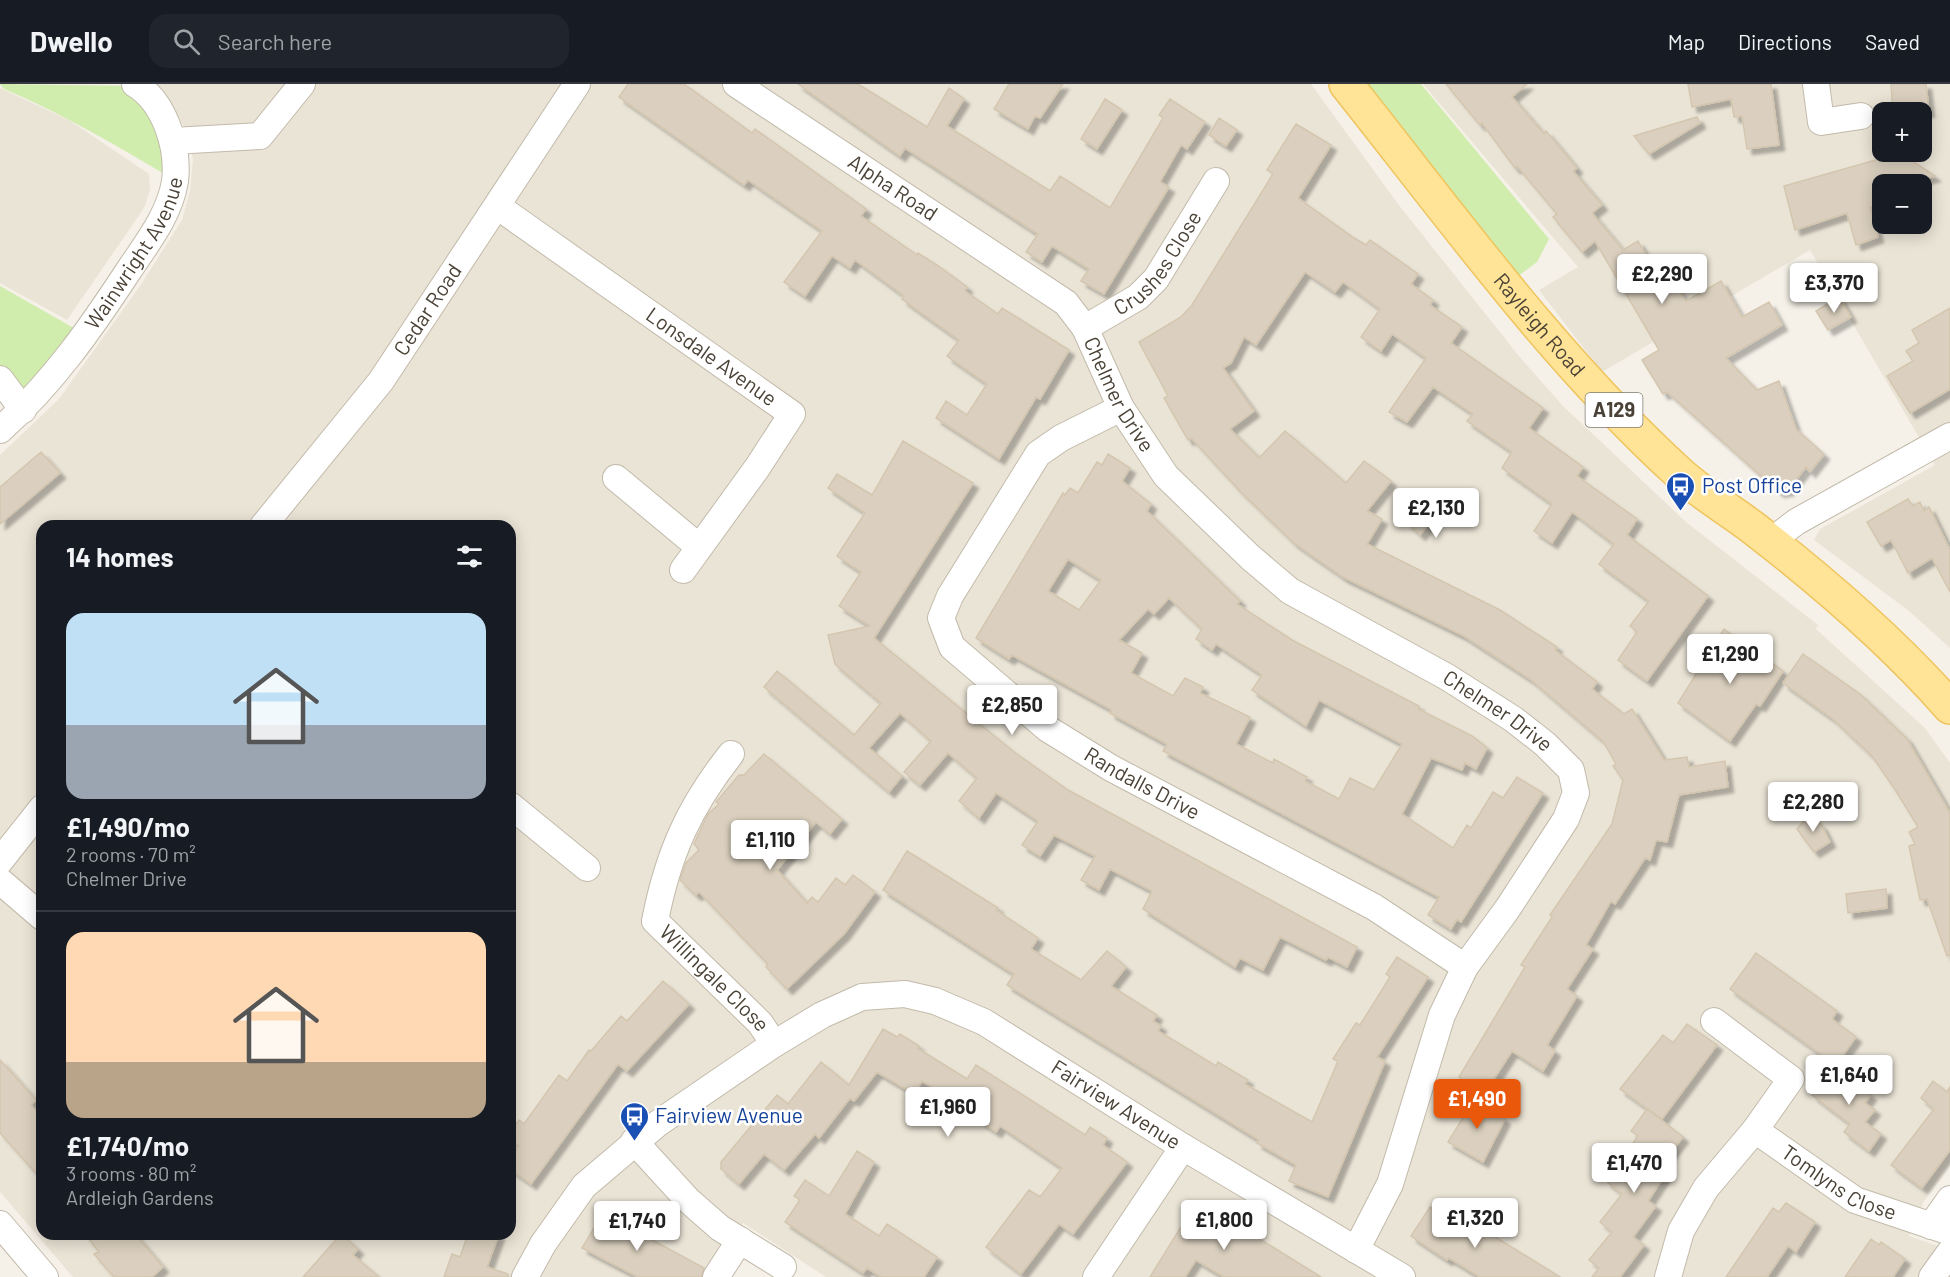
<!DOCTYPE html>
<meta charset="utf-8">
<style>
body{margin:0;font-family:Barlow,sans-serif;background:#20242c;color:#f1f3f6;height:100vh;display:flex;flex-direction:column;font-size:22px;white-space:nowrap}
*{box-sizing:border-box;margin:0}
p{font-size:20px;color:#9ea1a6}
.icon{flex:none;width:33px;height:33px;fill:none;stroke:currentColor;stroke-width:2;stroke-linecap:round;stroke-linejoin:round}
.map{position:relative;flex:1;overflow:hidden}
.details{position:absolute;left:36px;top:436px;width:480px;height:720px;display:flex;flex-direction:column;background:#171b24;border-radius:18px;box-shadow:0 3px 15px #0003}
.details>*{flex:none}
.buttons{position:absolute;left:1872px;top:18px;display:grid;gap:12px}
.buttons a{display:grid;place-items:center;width:60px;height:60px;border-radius:12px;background:#171b24;box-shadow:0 3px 15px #0003;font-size:30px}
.price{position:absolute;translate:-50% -51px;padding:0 14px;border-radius:6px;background:#fff;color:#222;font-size:20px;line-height:39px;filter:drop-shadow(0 2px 3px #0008)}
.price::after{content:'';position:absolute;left:50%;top:36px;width:18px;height:14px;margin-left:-9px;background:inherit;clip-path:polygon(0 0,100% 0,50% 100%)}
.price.on{background:#ea580c;color:#fff}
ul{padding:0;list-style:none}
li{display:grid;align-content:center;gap:12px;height:318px;padding:0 30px}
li+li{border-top:2px solid #363941}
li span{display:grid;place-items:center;height:186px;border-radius:18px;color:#555}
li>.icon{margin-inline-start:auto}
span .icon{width:108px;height:108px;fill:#fffc;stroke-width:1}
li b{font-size:26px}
h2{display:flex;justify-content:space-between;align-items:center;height:72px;padding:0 30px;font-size:26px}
header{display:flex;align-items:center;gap:36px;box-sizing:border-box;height:84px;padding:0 30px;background:#171b24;border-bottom:2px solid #363941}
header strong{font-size:28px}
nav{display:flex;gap:33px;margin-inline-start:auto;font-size:21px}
.search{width:420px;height:54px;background:#20242c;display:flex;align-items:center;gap:15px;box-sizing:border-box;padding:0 21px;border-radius:18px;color:#9ea1a6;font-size:22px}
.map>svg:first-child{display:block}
.residential{fill:#eae4d6;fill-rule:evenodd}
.green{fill:#d0edad}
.building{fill:#dbd0bf;stroke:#d4c6af;stroke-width:1.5;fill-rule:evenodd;filter:url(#shadow)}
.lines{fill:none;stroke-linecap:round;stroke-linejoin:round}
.street-casing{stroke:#c2baaa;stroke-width:28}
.primary-casing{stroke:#efc45d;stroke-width:36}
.street{stroke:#fff;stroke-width:26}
.primary{stroke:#ffe397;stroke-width:33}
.labels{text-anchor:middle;stroke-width:5;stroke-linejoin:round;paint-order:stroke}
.shield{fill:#fff;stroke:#807b72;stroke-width:1.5}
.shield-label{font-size:20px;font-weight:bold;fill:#4a4236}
.street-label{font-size:21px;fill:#4a4236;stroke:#fff}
.transit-label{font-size:21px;fill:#164399;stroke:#fff;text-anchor:start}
</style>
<header>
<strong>Dwello</strong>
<div class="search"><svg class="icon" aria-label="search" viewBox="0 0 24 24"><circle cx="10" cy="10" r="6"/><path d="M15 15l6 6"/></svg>Search here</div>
<nav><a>Map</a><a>Directions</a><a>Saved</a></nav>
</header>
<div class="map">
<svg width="1950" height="1193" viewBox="0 0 1950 1193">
<defs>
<filter id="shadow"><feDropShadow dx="5.5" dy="5.5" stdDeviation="1.5" flood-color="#0004"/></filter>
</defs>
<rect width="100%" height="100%" fill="#f5f1e8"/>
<path class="residential" d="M158,0H1311L1398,120L1519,272L1562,321L1686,438L1818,541L1816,545L1925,644L1950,679V1082L1924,1117L1909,1152L1950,1166V1193H826L743,1139L708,1193H73L0,1108V371L59,315L140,202L182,136L190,107L193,75L185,44ZM42,442H510V1150H42Z
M1423,0H1950V564L1909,527L1814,456L1820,445L1935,381L1810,166L1602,288L1539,206L1578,183ZM1882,28H1922V68H1882ZM1882,100H1922V140H1882Z
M0,4L69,36L149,90L150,106L144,124L67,236L0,199Z"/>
<path class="green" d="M0,0L138,2L175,96C118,63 66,31 4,5Z
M1346,0H1421L1549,155L1537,178L1506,201Z
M0,202L86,251L23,326L0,295Z"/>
<path class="building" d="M628,0H684L752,49L755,45L866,125L861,132L917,171L918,169L940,183L967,203L965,207L998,230L1002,224L1069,266L1040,315L1036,313L999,375L936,334L946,317L967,331L987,300L947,272L959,256L902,215L904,212L855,176L850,184L832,172L805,212L784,198L822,147L748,96L744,101L619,13Z
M798,0H858L927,43L949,4L964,15L947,42L1050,107L1060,92L1110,124L1163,34L1159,31L1170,15L1205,38L1187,65L1181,61L1160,98L1169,103L1104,210L1081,197L1089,185L1052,162L1042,178L1026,168L1038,150L905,64L900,72Z
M1009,0H1063L1040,34L1035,32L1028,45L994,25Z
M1446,0H1527L1512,13L1544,50L1546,47L1577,84L1573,87L1602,121L1592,129L1623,166L1638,157L1649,176L1658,172L1686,217L1721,197L1742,233L1769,218L1782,241L1726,274L1757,306L1779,297L1796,345L1824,370L1810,388L1806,383L1788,406L1779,408L1667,308L1663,310L1642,276L1659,266L1595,157L1582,168L1553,133L1557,130L1517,82L1515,84L1482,39L1480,41Z
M1688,0H1771L1779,61L1747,65L1742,32L1734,33L1731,15L1692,23Z
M1891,0H1926L1929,28H1893Z
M1105,15L1122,26L1097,65L1081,55Z
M1697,33L1700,39L1649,70L1634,52Z
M1219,34L1237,46L1226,62L1209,51Z
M1296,40L1331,61L1298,114L1354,154L1366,161L1370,156L1418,190L1411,200L1433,216L1430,221L1462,243L1451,259L1543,324L1529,344L1583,383L1577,392L1637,435L1627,451L1708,512L1647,597L1618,576L1637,548L1630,542L1649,517L1599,480L1614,460L1572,428L1552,459L1534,447L1552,420L1502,384L1512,368L1467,337L1473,330L1433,303L1407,338L1389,328L1426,274L1392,250L1381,267L1361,253L1380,225L1343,198L1335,208L1305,188L1256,261L1244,253L1231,279L1223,284L1254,327L1230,345L1259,374L1285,347L1346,399L1364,377L1391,397L1367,427L1382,435L1367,460L1500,526L1557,563L1555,566L1597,598L1592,605L1624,630L1632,625L1664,676L1687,673L1689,683L1725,677L1728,703L1679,711L1667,758L1656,756L1650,776L1645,774L1615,820L1611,817L1586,861L1593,865L1567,905L1577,912L1547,961L1555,967L1543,987L1512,967L1484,1010L1459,993L1525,883L1521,881L1552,833L1550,831L1612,740L1623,696L1613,682L1616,680L1603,657L1530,595L1464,552L1343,493L1294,459L1241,408L1191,354L1188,356L1164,314L1168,312L1139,258L1181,233L1192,221L1273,90L1267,86Z
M1900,69L1935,92L1916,97L1917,100H1882V120L1870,123L1878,153L1856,161L1847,129L1795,146L1784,102Z
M1839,213L1851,233L1828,246L1816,227Z
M1950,224V305L1910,329L1887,292L1913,277L1906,267L1919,259L1912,246Z
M903,357L973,399L874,554L1014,668L1068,706L1357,863L1347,883L1328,873L1326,876L1280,853L1263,886L1240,874L1235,883L1143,825L1152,807L1110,785L1099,806L1081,796L1095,772L1054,751L1040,772L1022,761L1038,737L996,709L979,734L959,717L977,694L948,669L920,701L904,688L931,657L900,629L869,664L902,692L889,708L764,603L777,587L854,651L881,619L835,580L828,551L870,542L839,522L861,488L837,472L865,429L828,404L837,390L872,411Z
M41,368L60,389L0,440V403Z
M1108,370L1130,384L1122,397L1151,420L1147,427L1240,517L1237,520L1292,556L1419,622L1418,625L1472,652L1487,664L1476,685L1465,679L1462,686L1431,674L1402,730L1453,764L1467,741L1471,744L1493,708L1503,714L1517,693L1543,709L1461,838L1457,835L1451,845L1428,831L1439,813L1163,667L1167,660L1110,629L1112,626L1012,571L1009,575L976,554L1063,409L1065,411L1070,404L1078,409L1097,378L1102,381ZM1068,475L1101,496L1079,526L1048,507ZM1169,514L1202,545L1196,555L1212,566L1216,560L1262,591L1252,606L1306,642L1319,616L1402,660L1374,706L1350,694L1339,715L1305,697L1307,693L1274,675L1273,679L1236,660L1250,633L1200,609L1203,603L1185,594L1173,612L1131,589L1142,569L1119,556L1148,525L1154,530Z
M1425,415L1438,428L1420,451L1406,438Z
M1908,415L1913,422L1920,418L1924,427L1929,423L1950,466V508L1932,474L1908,489L1891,456L1881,462L1867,438Z
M1724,545L1783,587L1760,622L1756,620L1730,657L1678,619Z
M1803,570L1860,610L1907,655L1950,729V871L1947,872L1927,815L1920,816L1909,762L1915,760L1909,748L1918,743L1896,707L1872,672L1833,635L1783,599Z
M764,670L842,735L830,750L816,738L777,786L807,819L812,813L818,818L836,794L845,801L853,791L875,808L844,850L787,905L766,883L768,880L699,808L696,811L680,796L686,779L699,766L694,760L708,730L719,720L716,718L739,691H744Z
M1809,730L1822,742L1830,758L1814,768L1797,745Z
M907,767L998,824L996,826L1038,854L1031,865L1081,896L1107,867L1126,883L1111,902L1157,931L1153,937L1161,942L1158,947L1216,982L1218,978L1248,996L1245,1000L1312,1038L1338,977L1333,975L1356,939L1360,941L1390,893L1386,890L1397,873L1428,893L1377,973L1385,977L1328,1113L1289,1097L1296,1081L1257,1059L1259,1056L1007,901L1014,890L883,806Z
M1886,805L1887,824L1848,829L1846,810Z
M1756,869L1837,927L1832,935L1856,953L1836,981L1730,905Z
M663,897L689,920L627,987L618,980L531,1100L510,1085V1074L519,1062L510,1056V1049L519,1036L524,1040L559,991L567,997L589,966L591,967L621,932L627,937Z
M1687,940L1717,961L1662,1035L1620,1005L1663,951L1673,959Z
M883,945L897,953L900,950L919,962L917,964L967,995L976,981L1085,1051L1090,1043L1107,1054L1103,1061L1127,1078L1073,1150L1059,1140L1021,1190L986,1163L1029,1106L1040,1113L1062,1084L1000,1042L996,1048L979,1037L982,1033L922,997L914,1010L877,988L854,1017L850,1014L819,1054L815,1050L784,1086L764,1070L739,1100L721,1085V1078L777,1011L788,1020L821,978L849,1001Z
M0,976L36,1016L31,1021L42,1033V1096L0,1049Z
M1833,983L1871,1011L1865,1019L1875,1026L1865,1038L1881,1050L1869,1067L1844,1048L1850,1040L1812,1011Z
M1933,997L1947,1008L1950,1003V1066L1922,1104L1891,1081L1934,1025L1921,1014Z
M1475,1014L1505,1035L1483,1078L1448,1058Z
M1647,1025L1683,1053L1660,1083L1667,1088L1648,1117L1656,1122L1633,1153L1644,1161L1620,1193H1592L1599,1184L1589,1176L1612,1148L1600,1138L1622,1110L1606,1097L1638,1052L1631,1047Z
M857,1067L874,1078L845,1130L879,1152L887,1140L937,1173L924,1193H881L867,1184L863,1189L785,1138L800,1116L794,1112L805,1096L829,1112Z
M1197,1117L1237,1141L1321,1193H1224L1196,1176L1185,1193H1150Z
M1786,1119L1815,1138L1796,1168L1788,1162L1767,1193H1726L1773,1124L1779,1128Z
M1430,1123L1476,1152L1481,1144L1560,1193H1480L1449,1174L1447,1176L1411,1152Z
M603,1129L704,1184L701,1193H638L582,1164Z
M85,1150H135L163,1183L152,1193H114L94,1170L99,1168Z
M341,1150L358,1165L353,1171L379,1193H303Z
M468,1150H499L487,1183L508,1190V1193H444L452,1170L460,1173Z
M1871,1155L1879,1161L1881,1158L1905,1175L1893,1193H1845Z"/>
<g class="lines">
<defs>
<g id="street">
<path id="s1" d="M736,0L1066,219L1085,244L1121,324L1166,392L1250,473L1290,507L1447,593L1513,635L1545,660L1571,686L1576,709L1566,735L1508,824L1465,883L1442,931L1390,1100L1356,1166"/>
<path d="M1816,0L1821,38L1861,32"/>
<path d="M173,57L260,52L302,0"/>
<path id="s2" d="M497,122L792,330L757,384L683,486"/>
<path id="s3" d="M1085,244L1138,213L1156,195L1216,97"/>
<path d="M0,295L23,326"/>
<path id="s4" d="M1121,324L1061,354L1038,370L950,512L941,534L952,563L1048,645L1111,684L1374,823L1465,883"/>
<path id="s5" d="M0,346C52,300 91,244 129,186C147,159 170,130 175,97C179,64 165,18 135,0"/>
<path d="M616,394L699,463"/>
<path id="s6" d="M263,442L381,297L577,0"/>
<path d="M1770,458L1796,438L1950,352"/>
<path id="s7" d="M731,670C689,723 668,770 655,837L760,939L774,960"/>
<path d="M510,721L587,784"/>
<path d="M0,777L42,724"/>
<path d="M0,797L42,833"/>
<path id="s8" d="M1755,1046L1855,1116L1950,1148"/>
<path d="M634,1057L688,1116L720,1144L783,1183"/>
<path d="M0,1140L45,1193"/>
<path d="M1931,1142L1950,1115"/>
<path id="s9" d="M525,1193L543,1160L584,1102L657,1040L774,960L822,931L862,913L905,910L935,917L984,938L1183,1063L1402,1193"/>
<path d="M716,1193L740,1156"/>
<path d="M1096,1193L1183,1063"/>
<path d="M1668,1193L1681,1147L1706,1104L1755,1046L1791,995L1714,937"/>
<path d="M1932,1193L1950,1168"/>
</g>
<g id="primary">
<path id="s10" d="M1346,0C1452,133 1553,274 1679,389C1701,409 1728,425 1752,443C1822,497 1892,557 1950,623"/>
</g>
</defs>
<use href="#street" class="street-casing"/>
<use href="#primary" class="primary-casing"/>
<use href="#street" class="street"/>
<use href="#primary" class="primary"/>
</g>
<defs>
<symbol id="bus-pin" viewBox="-11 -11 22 30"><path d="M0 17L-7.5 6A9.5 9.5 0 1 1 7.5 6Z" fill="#1a4fb4" stroke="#fff"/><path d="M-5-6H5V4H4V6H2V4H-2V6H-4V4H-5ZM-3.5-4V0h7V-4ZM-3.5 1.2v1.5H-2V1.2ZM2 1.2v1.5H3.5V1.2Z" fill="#fff"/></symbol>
</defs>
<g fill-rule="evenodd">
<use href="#bus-pin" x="1664" y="386" width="33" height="45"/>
<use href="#bus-pin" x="618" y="1016" width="33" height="45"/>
</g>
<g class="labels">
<rect class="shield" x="1585.5" y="309" width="57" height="34" rx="4.5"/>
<g class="shield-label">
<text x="1614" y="333">A129</text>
</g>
<g class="street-label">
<text dy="7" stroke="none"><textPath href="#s1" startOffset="188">Alpha Road</textPath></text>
<text dy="7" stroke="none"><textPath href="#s5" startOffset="224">Wainwright Avenue</textPath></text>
<text dy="7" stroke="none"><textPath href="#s3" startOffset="100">Crushes Close</textPath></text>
<text dy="7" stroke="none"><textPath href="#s6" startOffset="272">Cedar Road</textPath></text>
<text dy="7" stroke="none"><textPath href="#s10" startOffset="309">Rayleigh Road</textPath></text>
<text dy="7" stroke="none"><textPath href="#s2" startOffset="262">Lonsdale Avenue</textPath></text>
<text dy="7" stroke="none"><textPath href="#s1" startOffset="502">Chelmer Drive</textPath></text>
<text dy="7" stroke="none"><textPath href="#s1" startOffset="1006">Chelmer Drive</textPath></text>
<text dy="7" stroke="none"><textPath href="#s4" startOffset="552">Randalls Drive</textPath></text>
<text dy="7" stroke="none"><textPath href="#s7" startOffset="268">Willingale Close</textPath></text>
<text dy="7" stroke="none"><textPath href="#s9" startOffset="729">Fairview Avenue</textPath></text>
<text dy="7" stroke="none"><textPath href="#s8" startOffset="100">Tomlyns Close</textPath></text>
</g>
<g class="transit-label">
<text x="1702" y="409">Post Office</text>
<text x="655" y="1039">Fairview Avenue</text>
</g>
</g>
</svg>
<div class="buttons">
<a>+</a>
<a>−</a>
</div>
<b class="price" style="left:1662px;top:221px">£2,290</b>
<b class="price" style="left:1834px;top:230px">£3,370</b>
<b class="price" style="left:1436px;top:455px">£2,130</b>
<b class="price" style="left:1730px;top:601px">£1,290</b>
<b class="price" style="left:1012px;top:652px">£2,850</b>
<b class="price" style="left:1813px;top:749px">£2,280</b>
<b class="price" style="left:770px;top:787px">£1,110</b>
<b class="price" style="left:1849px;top:1022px">£1,640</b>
<b class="price on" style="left:1477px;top:1046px">£1,490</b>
<b class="price" style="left:948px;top:1054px">£1,960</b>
<b class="price" style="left:1634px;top:1110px">£1,470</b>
<b class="price" style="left:1475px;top:1165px">£1,320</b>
<b class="price" style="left:1224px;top:1167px">£1,800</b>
<b class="price" style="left:637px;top:1168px">£1,740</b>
<section class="details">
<h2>14 homes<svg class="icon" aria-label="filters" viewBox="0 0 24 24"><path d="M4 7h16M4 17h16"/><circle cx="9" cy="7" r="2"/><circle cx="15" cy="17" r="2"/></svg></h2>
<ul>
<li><span style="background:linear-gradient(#bfe0f5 60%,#9aa5b1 0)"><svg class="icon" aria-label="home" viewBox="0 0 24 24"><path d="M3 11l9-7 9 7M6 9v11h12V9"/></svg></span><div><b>£1,490/mo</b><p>2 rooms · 70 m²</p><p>Chelmer Drive</p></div></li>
<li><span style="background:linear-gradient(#ffd9b3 70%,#b9a48a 0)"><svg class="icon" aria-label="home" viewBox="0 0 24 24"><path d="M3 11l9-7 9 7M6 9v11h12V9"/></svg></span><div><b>£1,740/mo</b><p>3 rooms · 80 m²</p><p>Ardleigh Gardens</p></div></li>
</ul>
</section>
</div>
